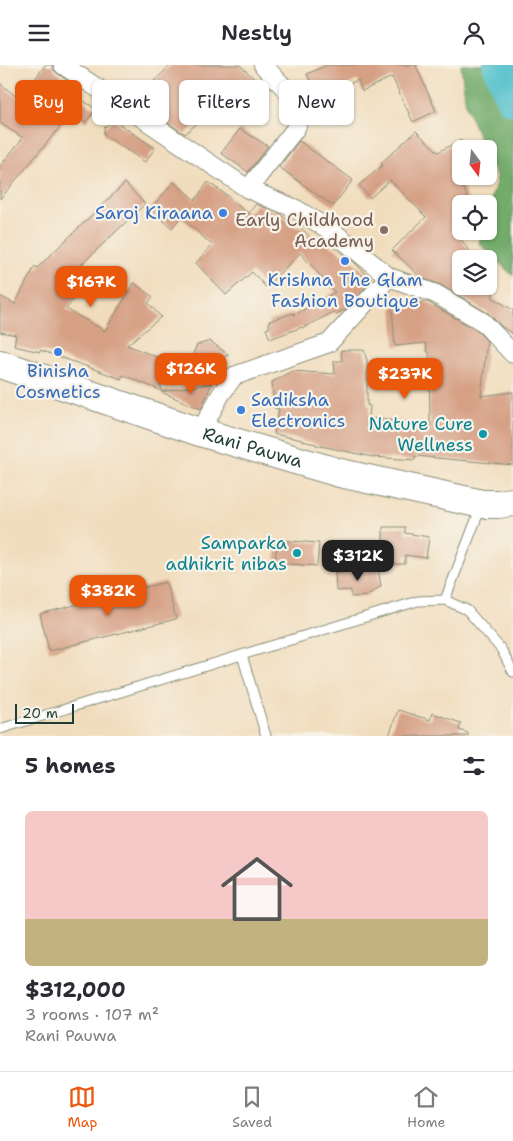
<!DOCTYPE html>
<meta charset="utf-8">
<style>
body{margin:0;font-family:"Shantell Sans",sans-serif;background:#f2f2f3;color:#2b2b33;height:100vh;display:flex;flex-direction:column;font-size:19px;white-space:nowrap}
*{box-sizing:border-box;margin:0}
p{font-size:16px;color:#7c7c81}
.icon{flex:none;width:28px;height:28px;fill:none;stroke:currentColor;stroke-width:2;stroke-linecap:round;stroke-linejoin:round}
.map{position:relative;height:671px;overflow:hidden}
.sheet{display:flex;flex-direction:column;background:#fff;flex:1}
.sheet>*{flex:none}
.hud{position:absolute;left:15px;top:15px;width:484px;height:45px;display:flex;gap:10px}
.needle{width:32px;rotate:165deg}
.buttons{position:absolute;left:452px;top:75px;display:grid;gap:10px}
.buttons a{display:grid;place-items:center;width:45px;height:45px;border-radius:8px;background:#fff;box-shadow:0 1px 4px #0004;font-size:25px}
.scale{position:absolute;left:15px;bottom:12px;width:59px;box-sizing:border-box;padding-left:5px;border:2px solid #1f3d34;border-top:0;font-size:14px;line-height:18px;white-space:nowrap;color:#1f3d34;-webkit-text-stroke:4px #f7f3e8;paint-order:stroke}
.price{position:absolute;translate:-50% -42px;padding:0 11px;border-radius:10px;background:#ea580c;color:#fff;font-size:16px;line-height:32px;filter:drop-shadow(0 1px 2px #0008)}
.price::after{content:'';position:absolute;left:50%;top:30px;width:15px;height:11px;margin-left:-8px;background:inherit;clip-path:polygon(0 0,100% 0,50% 100%)}
.price.selected{background:#222;color:#fff}
ul{padding:0;list-style:none}
li{display:grid;align-content:center;gap:10px;height:265px;padding:0 25px}
li+li{border-top:1px solid #e1e1e2}
li span{display:grid;place-items:center;height:155px;border-radius:8px;color:#555}
li>.icon{margin-inline-start:auto}
span .icon{width:90px;height:90px;fill:#fffc;stroke-width:1}
li b{font-size:21px}
h2{display:flex;justify-content:space-between;align-items:center;height:60px;padding:0 25px;font-size:21px}
.tag{padding:0 18px;border-radius:8px;background:#fff;box-shadow:0 1px 4px #0004;font-size:18px;line-height:45px}
.tag.selected{background:#ea580c;color:#fff}
header{display:flex;justify-content:space-between;align-items:center;height:65px;padding:0 25px;background:#fff;font-size:22px;font-weight:600}
.tabs{display:flex;justify-content:space-around;align-items:center;height:70px;border-top:1px solid #e1e1e2;background:#fff;font-size:14px;color:#7c7c81}
.tabs a{display:grid;justify-items:center;gap:2px}
.tabs .selected{color:#ea580c}
.map>svg:first-child{display:block}
.forest{fill:#72ab6a;stroke:#48744f}
.lines{fill:none;stroke-linecap:round;stroke-linejoin:round}
.river{stroke:#55c1cd;stroke-width:35}
.building{fill:#d6a085}
.lane-casing{stroke:#888d78;stroke-width:11}
.street-casing{stroke:#888d78;stroke-width:20}
.primary-casing{stroke:#888d78;stroke-width:30}
.lane{stroke:#fff;stroke-width:9}
.street{stroke:#fff;stroke-width:18}
.primary{stroke:#fff;stroke-width:28}
.shop-dot{fill:#3f7fe0;stroke:#f7f3e8;stroke-width:2}
.education-dot{fill:#8d6e63;stroke:#f7f3e8;stroke-width:2}
.culture-dot{fill:#0f9aa8;stroke:#f7f3e8;stroke-width:2}
.labels{text-anchor:middle;stroke-width:4.5;stroke-linejoin:round;paint-order:stroke}
.shop-label{font-size:18px;fill:#366cbe;stroke:#f7f3e8}
.education-label{font-size:18px;fill:#785e54;stroke:#f7f3e8;text-anchor:end}
.culture-label{font-size:18px;fill:#0d838f;stroke:#f7f3e8;text-anchor:end}
.street-label{font-size:18px;fill:#1f3d34;stroke:#f7f3e8}
</style>
<header><svg class="icon" aria-label="menu" viewBox="0 0 24 24"><path d="M4 6h16M4 12h16M4 18h16"/></svg>Nestly<svg class="icon" aria-label="person" viewBox="0 0 24 24"><circle cx="12" cy="8" r="4"/><path d="M4 21q1-7 8-7t8 7"/></svg></header>
<div class="map">
<svg width="513" height="671" viewBox="0 0 513 671">
<rect width="100%" height="100%" fill="#f7f3e8"/>
<filter id="ink" filterUnits="userSpaceOnUse"><feTurbulence type="fractalNoise" baseFrequency=".02" numOctaves="2"/><feDisplacementMap in="SourceGraphic" scale="10" xChannelSelector="R" yChannelSelector="G"/><feConvolveMatrix kernelMatrix="1 2 1 2 8 2 1 2 1" color-interpolation-filters="sRGB"/></filter>
<filter id="wash" filterUnits="userSpaceOnUse"><feTurbulence type="fractalNoise" baseFrequency=".0096" numOctaves="4" result="noise"/><feDisplacementMap in="SourceGraphic" scale="20" xChannelSelector="R" yChannelSelector="G"/><feGaussianBlur stdDeviation="1.12" result="paint"/><feColorMatrix in="noise" values="0 0 0 0 0 0 0 0 0 0 0 0 0 0 0 0 0 1.4 0 .05"/><feComposite in="paint" operator="in"/></filter>
<g filter="url(#wash)">
<rect width="100%" height="100%" fill="#f1ddbd"/>
<path class="forest" d="M461,0H513V211L479,178L482,166H489V143L497,113L489,94V84H484L466,41Z"/>
<g class="lines">
<path class="river" d="M500,0L513,33"/>
</g>
<g id="blocks">
<path class="building" d="M45,0H52L54,5L57,8L71,18L65,24L96,44L86,57L59,40L55,45L65,56L0,134V101L23,73L0,58V18L20,35Z
M171,0H240L259,18L232,45L223,35L185,69L134,35Z
M327,0H418L416,1L436,46L413,57L392,12L362,26L358,15L318,33L307,9Z
M113,55L155,83L145,97L104,70V63Z
M240,64L268,81L248,107L221,88Z
M416,66L438,87L461,75V117L470,139H461V174L469,186L461,191V221H484L494,229L492,232L513,245V269L502,262L488,248L441,220L420,212L392,185L426,152L390,115L370,133L359,120L383,100L381,98Z
M299,76L353,115L333,141L279,102Z
M174,117L195,135L208,117L225,129L248,149L256,139L280,149L297,163L299,161L317,178L320,174L351,194L372,215L346,244L336,249L334,247L303,263L302,262L270,274L266,264L269,263V256L294,248V250L335,227L300,188L266,222L252,207L226,230L196,198L212,180L181,152L172,163L150,144Z
M125,118L145,139L63,217L78,229L66,244L105,266L134,218L153,232L148,238L161,252L127,280L186,304L197,280L210,276L229,290L159,313L162,326L123,310L121,314L94,304L40,285V287L14,281L16,270L0,267V231L15,239L35,201L37,203Z
M421,237H428L431,239L476,265L487,276L481,331L513,327V400L415,391V395L373,392L316,380V379L302,376V375L274,369L279,344L274,343L272,317L292,306L335,309L334,296H342L341,285H364L367,296V340L370,341L369,353L430,360L429,287H427L426,278L395,281L392,242L421,239Z
M212,318L201,344L161,327Z
M383,462H405V468L429,472L426,493L405,490V499H383Z
M277,475L319,478L317,501L275,498Z
M378,503L381,521L366,531L351,532V525L336,526L335,507Z
M166,517L176,554L49,586L40,549Z
M398,645L430,655L432,648L461,658L459,665L468,668V671H389Z"/>
</g>
</g>
<g filter="url(#ink)">
<use href="#blocks" fill-opacity="0" stroke="#888d78" stroke-width="1"/>
<g class="lines">
<defs>
<path id="lane" d="M445,535L481,442
M242,590L266,671
M0,664L418,536L445,535L467,545L501,584L513,607"/>
<path id="street" d="M63,0L248,124L296,144L336,169L389,212L436,229L483,257L513,289
M248,124L296,63L301,49L300,41L293,32L263,0
M200,367L221,329L234,311L329,278L389,212"/>
<g id="primary">
<path id="s1" d="M0,299L200,367L340,408L482,439H498L513,437"/>
</g>
</defs>
<use href="#lane" class="lane-casing"/>
<use href="#street" class="street-casing"/>
<use href="#primary" class="primary-casing"/>
<use href="#lane" class="lane"/>
<use href="#street" class="street"/>
<use href="#primary" class="primary"/>
</g>
</g>
<g class="shop-dot">
<circle cx="223" cy="148" r="5"/>
<circle cx="345" cy="196" r="5"/>
<circle cx="58" cy="287" r="5"/>
<circle cx="241" cy="345" r="5"/>
</g>
<circle class="education-dot" cx="384" cy="165" r="5"/>
<g class="culture-dot">
<circle cx="483" cy="369" r="5"/>
<circle cx="297" cy="488" r="5"/>
</g>
<g class="labels">
<g class="shop-label">
<text x="213" y="154" text-anchor="end">Saroj Kiraana</text>
<text x="345" y="221">Krishna The Glam<tspan x="345" dy="21">Fashion Boutique</tspan></text>
<text x="58" y="312">Binisha<tspan x="58" dy="21">Cosmetics</tspan></text>
<text x="251" y="341" text-anchor="start">Sadiksha<tspan x="251" dy="21">Electronics</tspan></text>
</g>
<g class="education-label">
<text x="374" y="161">Early Childhood<tspan x="374" dy="21">Academy</tspan></text>
</g>
<g class="culture-label">
<text x="473" y="365">Nature Cure<tspan x="473" dy="21">Wellness</tspan></text>
<text x="287" y="484">Samparka<tspan x="287" dy="21">adhikrit nibas</tspan></text>
</g>
<g class="street-label">
<text dy="6" stroke="none"><textPath href="#s1" startOffset="266">Rani Pauwa</textPath></text>
</g>
</g>
</svg>
<div class="buttons">
<a><svg class="needle" viewBox="-14 -14 28 28"><path d="M0-13l5 13h-10z" fill="#e53935"/><path d="M0 13l5-13h-10z" fill="#7c7c81"/></svg></a>
<a><svg class="icon" aria-label="locate" viewBox="0 0 24 24"><circle cx="12" cy="12" r="6"/><path d="M12 2v4M12 18v4M2 12h4M18 12h4"/></svg></a>
<a><svg class="icon" aria-label="layers" viewBox="0 0 24 24"><path d="M12 4l9 5-9 5-9-5zM3 14l9 5 9-5"/></svg></a>
</div>
<div class="scale">20 m</div>
<b class="price" style="left:91px;top:243px">$167K</b>
<b class="price" style="left:191px;top:330px">$126K</b>
<b class="price" style="left:405px;top:335px">$237K</b>
<b class="price selected" style="left:358px;top:517px">$312K</b>
<b class="price" style="left:108px;top:552px">$382K</b>
<div class="hud">
<a class="tag selected">Buy</a>
<a class="tag">Rent</a>
<a class="tag">Filters</a>
<a class="tag">New</a>
</div>
</div>
<section class="sheet">
<h2>5 homes<svg class="icon" aria-label="filters" viewBox="0 0 24 24"><path d="M4 7h16M4 17h16"/><circle cx="9" cy="7" r="2"/><circle cx="15" cy="17" r="2"/></svg></h2>
<ul>
<li><span style="background:linear-gradient(#f6c9c9 70%,#c2b280 0)"><svg class="icon" aria-label="home" viewBox="0 0 24 24"><path d="M3 11l9-7 9 7M6 9v11h12V9"/></svg></span><div><b>$312,000</b><p>3 rooms · 107 m²</p><p>Rani Pauwa</p></div></li>
</ul>
</section>
<nav class="tabs">
<a class="selected"><svg class="icon" aria-label="map" viewBox="0 0 24 24"><path d="M3 6l6-2 6 2 6-2v14l-6 2-6-2-6 2zM9 4v14M15 6v14"/></svg>Map</a>
<a><svg class="icon" aria-label="saved" viewBox="0 0 24 24"><path d="M7 4h10v16l-5-4-5 4z"/></svg>Saved</a>
<a><svg class="icon" aria-label="home" viewBox="0 0 24 24"><path d="M3 11l9-7 9 7M6 9v11h12V9"/></svg>Home</a>
</nav>
